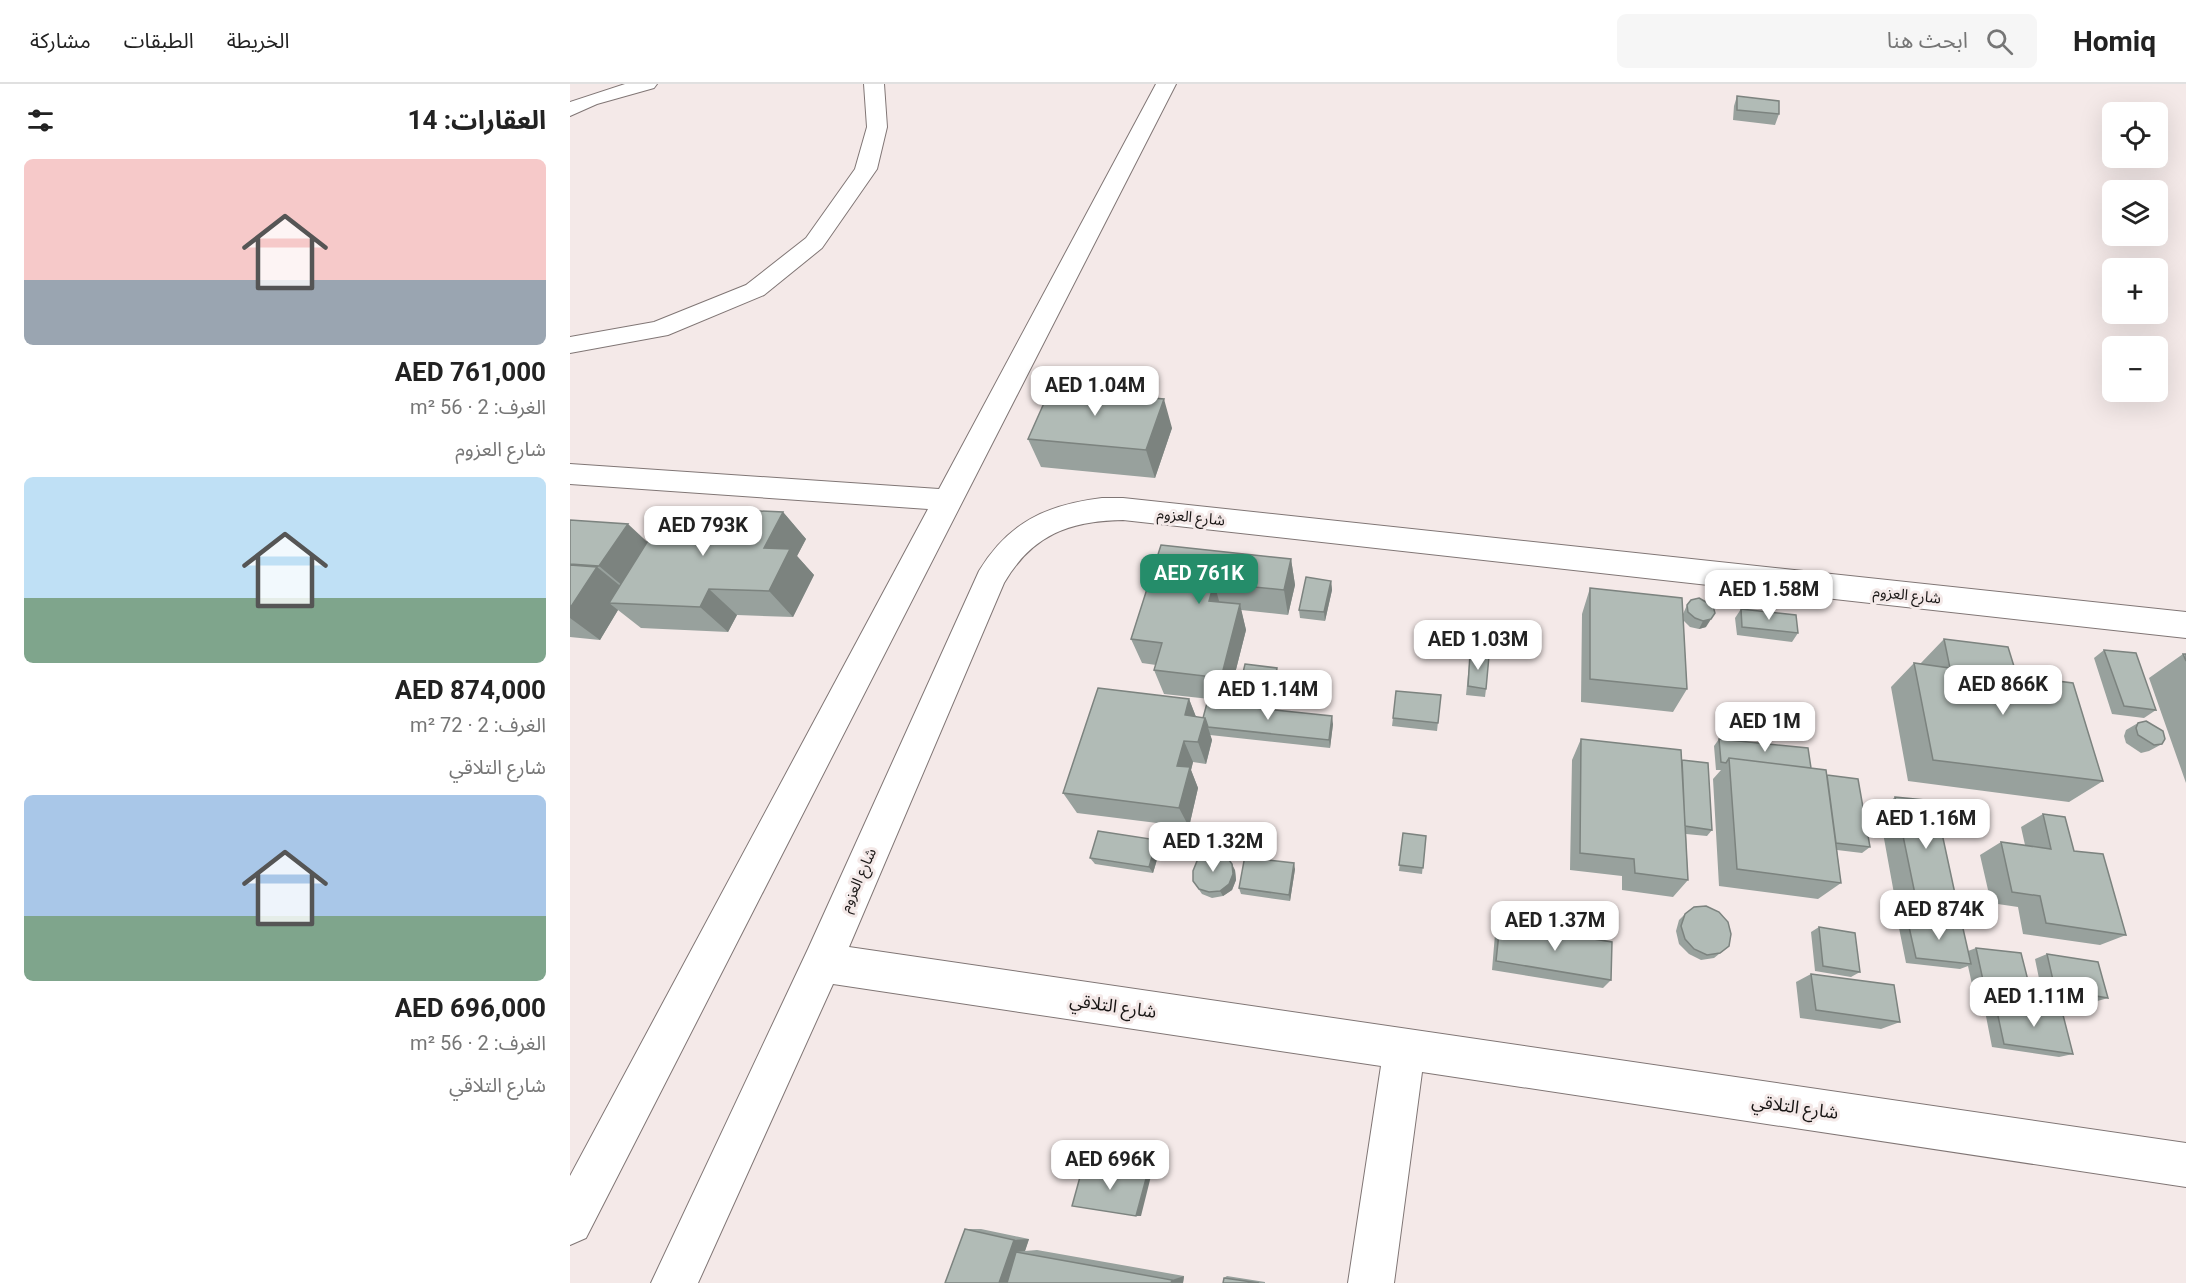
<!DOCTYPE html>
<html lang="ar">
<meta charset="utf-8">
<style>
body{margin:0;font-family:Roboto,"Noto Sans Arabic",sans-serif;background:#f6f6f6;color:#222;direction:rtl;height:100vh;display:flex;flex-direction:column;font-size:22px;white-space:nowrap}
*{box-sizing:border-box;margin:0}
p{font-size:20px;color:#767676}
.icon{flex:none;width:33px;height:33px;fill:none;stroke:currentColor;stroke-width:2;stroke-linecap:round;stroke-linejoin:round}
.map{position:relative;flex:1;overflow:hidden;direction:ltr}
.drawer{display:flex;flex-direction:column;background:#fff;width:570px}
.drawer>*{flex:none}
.buttons{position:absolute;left:1532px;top:18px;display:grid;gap:12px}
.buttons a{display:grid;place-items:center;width:66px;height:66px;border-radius:9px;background:#fff;box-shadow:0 6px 24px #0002;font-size:30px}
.price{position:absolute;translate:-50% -51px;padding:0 14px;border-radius:12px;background:#fff;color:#222;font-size:20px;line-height:39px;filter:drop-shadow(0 2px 3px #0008)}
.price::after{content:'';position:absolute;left:50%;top:36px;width:18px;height:14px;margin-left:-9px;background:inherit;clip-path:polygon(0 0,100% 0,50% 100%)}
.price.on{background:#258d6a;color:#fff}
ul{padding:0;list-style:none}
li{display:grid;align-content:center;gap:12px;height:318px;padding:0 24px}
li span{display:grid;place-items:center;height:186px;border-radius:9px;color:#555}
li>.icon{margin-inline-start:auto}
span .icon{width:108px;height:108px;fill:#fffc;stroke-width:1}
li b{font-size:26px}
h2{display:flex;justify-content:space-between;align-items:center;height:72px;padding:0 24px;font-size:26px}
header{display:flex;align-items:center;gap:36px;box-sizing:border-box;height:84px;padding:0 30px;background:#fff;border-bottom:2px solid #e0e0e0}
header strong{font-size:28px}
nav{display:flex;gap:33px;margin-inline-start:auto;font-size:21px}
.search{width:420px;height:54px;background:#f6f6f6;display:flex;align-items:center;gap:15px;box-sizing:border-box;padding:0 21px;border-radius:9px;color:#767676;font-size:22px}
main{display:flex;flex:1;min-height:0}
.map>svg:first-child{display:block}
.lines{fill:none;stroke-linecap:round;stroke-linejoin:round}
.minor-casing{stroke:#807675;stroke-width:2}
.minor{fill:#fff;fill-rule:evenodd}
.wall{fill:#98a19d}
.shaded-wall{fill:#7c837f}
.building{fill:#b1bbb6;stroke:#7c837f;stroke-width:1.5}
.labels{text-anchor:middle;stroke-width:6;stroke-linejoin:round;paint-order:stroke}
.street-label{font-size:15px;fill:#181514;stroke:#f4e9e8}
.near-street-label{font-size:18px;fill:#181514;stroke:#f4e9e8}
</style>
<header>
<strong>Homiq</strong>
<div class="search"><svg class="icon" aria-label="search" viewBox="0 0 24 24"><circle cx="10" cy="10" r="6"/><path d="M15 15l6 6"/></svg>ابحث هنا</div>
<nav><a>الخريطة</a><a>الطبقات</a><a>مشاركة</a></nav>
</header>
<main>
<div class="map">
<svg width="1616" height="1199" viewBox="0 0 1616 1199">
<rect width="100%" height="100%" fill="#f4e9e8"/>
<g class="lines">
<defs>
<path id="minor" d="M55,0H87L84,4L27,20L0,32V18Z
M294,0H314L317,43L307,85L252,164L194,211L98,251L0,269V253L84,238L176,201L236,154L285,85L297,43Z
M586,0H606L16,1154L0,1161V1092L358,425L0,400V380L369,405Z
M532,414H553L1616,528V554L553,436C499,437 462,451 434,499L279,863L1616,1059V1103L852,988L824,1199H778L811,982L263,900L128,1199H81L238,865L409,487C439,438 476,421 532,414Z"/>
</defs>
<use href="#minor" class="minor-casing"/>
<use href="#minor" class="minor"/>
</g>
<path class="wall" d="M1167,12L1209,30L1205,41L1163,36L1164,22Z
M514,308L602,344L585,394L471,383L458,355Z
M213,428L236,455L227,472L244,491L223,533L167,531L158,548L71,544L48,526L30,556L0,553V436L77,458Z
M591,461L721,475L725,501L718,531L671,526L676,546L658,617L594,610L584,586L586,581L572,579L561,555Z
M761,497L762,506L755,537L730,534L729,526Z
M1020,504L1113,530L1117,521L1129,514L1136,543L1129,545L1120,543L1114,537L1113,530L1117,605L1103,628L1011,618L1012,530Z
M1171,525L1228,549L1222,558L1167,551L1165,534Z
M1374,555L1447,592L1533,697L1499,718L1338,697L1321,603L1344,579L1350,580Z
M1534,566L1586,626L1574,634L1542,630L1524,574Z
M900,570L916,605L915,613L896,611Z
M1613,570H1616V699L1579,594Z
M707,584L708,592L702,623L670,618L668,610Z
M871,611L867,647L822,642L823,634Z
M619,615L626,633L763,640L760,664L640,651L642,656L636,680L623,678L621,686L628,704L619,743L507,729L493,709Z
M1568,639L1592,660L1579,667L1571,669L1556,659L1554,652L1556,646Z
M1011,655L1112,676L1142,746L1137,752L1116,750L1118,796L1103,813L1052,806V792L1000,786L1002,676Z
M1149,655L1241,684L1257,691L1300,763L1292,769L1267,766L1271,799L1248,815L1149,802L1143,695L1151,686H1146L1144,662Z
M1325,713L1387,819L1367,830L1327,826L1309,727Z
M1473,730L1504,767L1556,851L1530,861L1453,850L1448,823L1421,819L1410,771L1431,758L1455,761L1451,743Z
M833,749L856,752L852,790L829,787Z
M587,756L591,762L583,789L525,780L520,774Z
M701,774L700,777L725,785L720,817L671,810L669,804Z
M665,786L666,796L662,806L653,812L642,814L632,810L623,797Z
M998,818L1035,853L1033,856L1041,896L1033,904L922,886L925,850L930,840L995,850V824Z
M1115,830L1159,862L1144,874L1131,876L1119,870L1109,860L1106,847L1109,836Z
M1337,834L1398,867L1406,864L1463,916L1450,920L1405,914L1398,882L1390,885L1336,879L1328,839Z
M1249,843L1290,888L1281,893L1245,887L1241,848Z
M1477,870L1538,914L1524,918L1472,909L1465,875Z
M1241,890L1330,938L1311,945L1230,934L1226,898Z
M1425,918L1503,970L1489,973L1422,963L1414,922Z
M395,1145H411L459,1155L455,1167L467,1166L614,1192L613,1199H375Z
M657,1192L695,1198V1199H653L654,1194Z"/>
<path class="shaded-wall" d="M506,285L516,314L496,307Z
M594,315L602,344L585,394L576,366Z
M213,428L236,455L227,472L244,491L223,533L199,507L194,464Z
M58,440L87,467L60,508L29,482Z
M721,475L725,501L718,531L714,506Z
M27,483L59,509L39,519L48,526L30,556L0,534V524Z
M761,497L762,506L755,537L754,528Z
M644,499L651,524L639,517Z
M139,505L167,531L158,548L130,523Z
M670,520L676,546L658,617L651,594Z
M1145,529L1136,543L1129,545L1133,537Z
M707,584L708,592L702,623L700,615Z
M619,615L628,638L615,631Z
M762,632L763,640L760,664L759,656Z
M635,634L642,656L636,680L628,658Z
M614,657L623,678L621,686L628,704L619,743L609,724L607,682Z
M587,756L591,762L583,789L579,783Z
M724,779L725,785L720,817L719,811Z
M662,780L665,786L666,796L662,806L653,812L650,807Z
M577,1091L581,1092L571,1132H566Z
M459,1155L455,1167L446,1168L444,1199H429L444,1156Z
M614,1192L613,1199H601L602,1196Z"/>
<path class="building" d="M1167,12L1209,17V30L1167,26Z
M490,283L506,285L496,307L594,315L576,366L458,355Z
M99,423L213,428L194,464L220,465L199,507L139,505L130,523L39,519Z
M0,436L58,440L29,482L0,480Z
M591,461L721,475L714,506L644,499L639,517L670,520L651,594L584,586L592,559L561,555Z
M0,481L27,483L0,524Z
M736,493L761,497L754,528L729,526Z
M1020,504L1112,514L1117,605L1020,595Z
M1129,514L1143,522L1145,529L1141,535L1133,537L1125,534L1118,528L1117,521L1121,516Z
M1171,525L1226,531L1228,549L1172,543Z
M1374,555L1438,563L1447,592L1503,599L1533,697L1363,676L1344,579L1380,584Z
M1534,566L1566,569L1586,626L1554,622Z
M900,570L919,572L916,605L898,602Z
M1613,570H1616V577Z
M675,580L707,584L700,615L668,610Z
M528,604L619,615L615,631L635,634L628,658L614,657L607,682L620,683L609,724L493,709Z
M826,607L871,611L868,639L823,634Z
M637,619L762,632L759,656L638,643L635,634H633Z
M1576,637L1593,647L1595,655L1592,660L1584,661L1568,651L1566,644L1568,639Z
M1011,655L1111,666L1118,796L1065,789L1064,775L1010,769Z
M1149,655L1238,664L1241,684L1159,674L1156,679L1151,678Z
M1159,674L1256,686L1271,799L1167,785Z
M1112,676L1138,679L1142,746L1115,742Z
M1257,691L1288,695L1300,763L1266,759Z
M1325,713L1365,717L1387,819L1346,815Z
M1473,730L1495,733L1504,767L1533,770L1556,851L1476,839L1470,812L1442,808L1431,758L1481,765Z
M528,747L587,756L579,783L520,774Z
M833,749L856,752L853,784L829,781Z
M676,766L699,768L697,776L724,779L719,811L669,804Z
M646,769L656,772L662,780L663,790L659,800L650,807L639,808L629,805L623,797V787L627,777L636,770Z
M998,818L1035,823V853L998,849Z
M1136,822L1149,828L1158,838L1161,850L1159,862L1150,869L1137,871L1124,865L1115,855L1111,842L1115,830L1124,823Z
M1337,834L1392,840L1401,880L1346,874Z
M930,840L1042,858L1041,896L926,877Z
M1249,843L1285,849L1290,888L1253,882Z
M1406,864L1451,869L1463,916L1416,910Z
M1477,870L1528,878L1538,914L1485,905Z
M1241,890L1324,901L1330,938L1246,926Z
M1425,918L1492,927L1503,970L1434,960Z
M513,1082L577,1091L566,1132L502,1122Z
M395,1145L444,1156L429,1199H375Z
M446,1168L602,1196L601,1199H437Z
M654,1194L689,1199H653Z"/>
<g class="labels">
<g class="street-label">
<text transform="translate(621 433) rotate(6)" y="5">شارع العزوم</text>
<text transform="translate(1337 511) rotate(6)" y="5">شارع العزوم</text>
<text transform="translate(288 796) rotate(-66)" y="5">شارع العزوم</text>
</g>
<g class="near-street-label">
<text transform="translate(543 922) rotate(8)" y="6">شارع التلاقي</text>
<text transform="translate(1225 1023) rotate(8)" y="6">شارع التلاقي</text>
</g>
</g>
</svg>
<div class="buttons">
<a><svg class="icon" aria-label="locate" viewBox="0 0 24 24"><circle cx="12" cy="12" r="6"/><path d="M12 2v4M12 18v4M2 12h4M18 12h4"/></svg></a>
<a><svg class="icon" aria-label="layers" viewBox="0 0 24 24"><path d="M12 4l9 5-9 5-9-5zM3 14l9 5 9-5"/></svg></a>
<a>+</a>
<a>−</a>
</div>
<b class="price" style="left:525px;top:333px">AED 1.04M</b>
<b class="price" style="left:133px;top:473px">AED 793K</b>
<b class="price on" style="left:629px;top:521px">AED 761K</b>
<b class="price" style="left:1199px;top:537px">AED 1.58M</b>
<b class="price" style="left:908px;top:587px">AED 1.03M</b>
<b class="price" style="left:1433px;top:632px">AED 866K</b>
<b class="price" style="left:698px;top:637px">AED 1.14M</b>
<b class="price" style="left:1195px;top:669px">AED 1M</b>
<b class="price" style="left:1356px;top:766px">AED 1.16M</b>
<b class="price" style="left:643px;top:789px">AED 1.32M</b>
<b class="price" style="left:1369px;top:857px">AED 874K</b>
<b class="price" style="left:985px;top:868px">AED 1.37M</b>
<b class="price" style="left:1464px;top:944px">AED 1.11M</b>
<b class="price" style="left:540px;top:1107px">AED 696K</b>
</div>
<section class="drawer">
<h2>العقارات: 14<svg class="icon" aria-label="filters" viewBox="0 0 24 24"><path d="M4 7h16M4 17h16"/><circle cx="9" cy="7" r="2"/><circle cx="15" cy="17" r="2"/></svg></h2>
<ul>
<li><span style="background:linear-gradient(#f6c9c9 65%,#9aa5b1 0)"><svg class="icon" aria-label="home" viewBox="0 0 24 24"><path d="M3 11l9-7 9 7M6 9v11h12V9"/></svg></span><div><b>AED 761,000</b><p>الغرف: 2 · 56 m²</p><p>شارع العزوم</p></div></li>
<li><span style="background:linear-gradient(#bfe0f5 65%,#7fa58c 0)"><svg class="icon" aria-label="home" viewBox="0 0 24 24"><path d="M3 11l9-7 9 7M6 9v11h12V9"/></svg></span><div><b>AED 874,000</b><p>الغرف: 2 · 72 m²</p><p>شارع التلاقي</p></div></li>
<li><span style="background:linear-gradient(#a9c7e8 65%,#7fa58c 0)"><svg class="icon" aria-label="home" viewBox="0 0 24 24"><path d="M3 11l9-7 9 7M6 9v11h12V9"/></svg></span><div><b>AED 696,000</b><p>الغرف: 2 · 56 m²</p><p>شارع التلاقي</p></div></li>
</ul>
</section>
</main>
